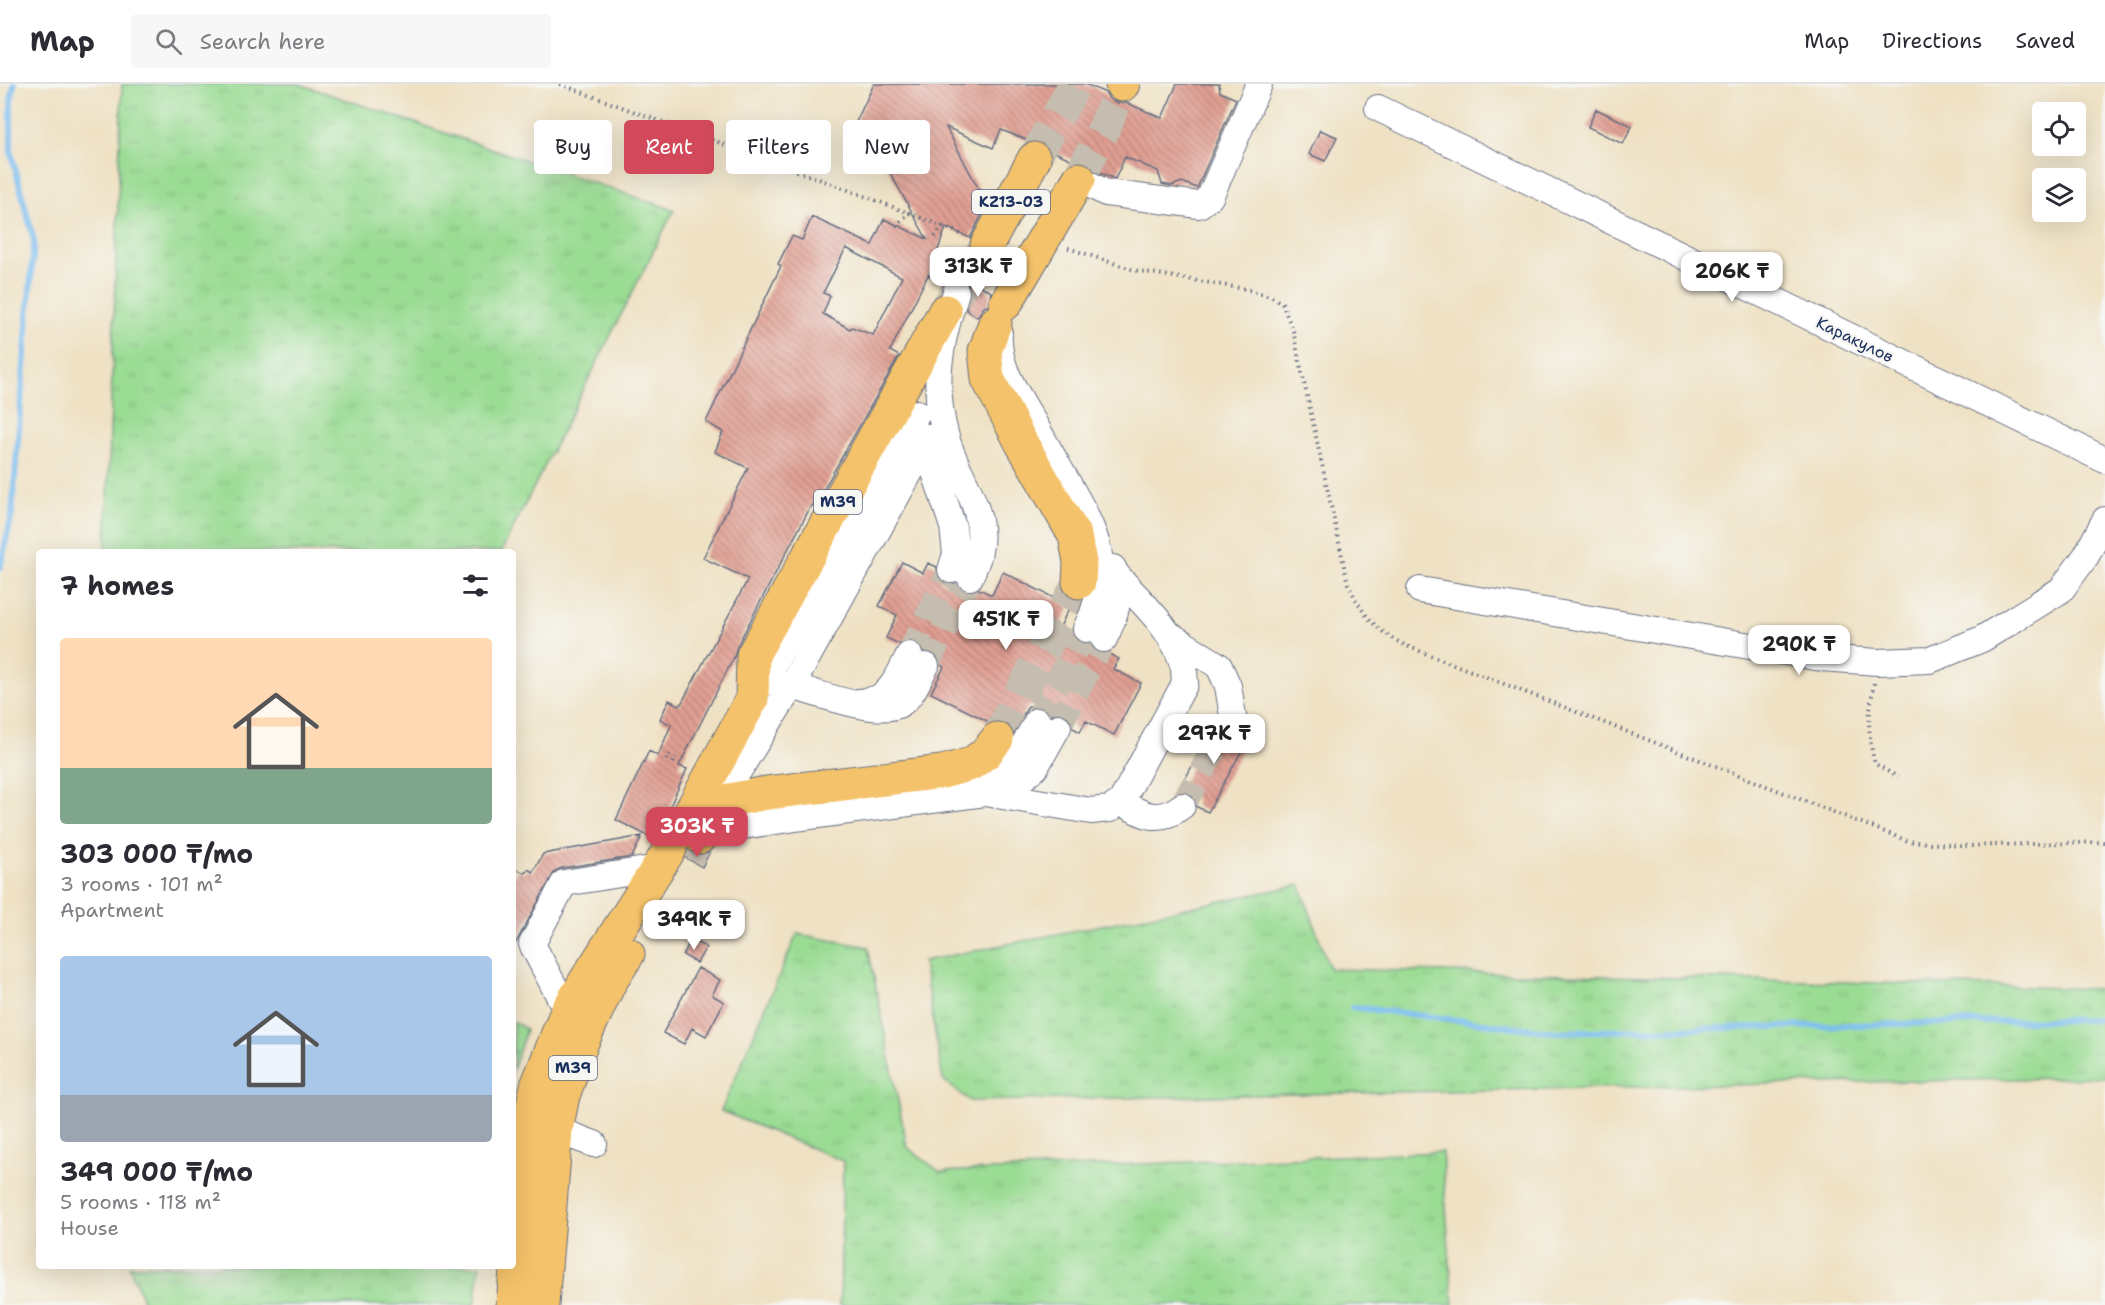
<!DOCTYPE html>
<meta charset="utf-8">
<style>
body{margin:0;font-family:"Shantell Sans",sans-serif;background:#f7f7f7;color:#2b2b33;height:100vh;display:flex;flex-direction:column;font-size:22px;white-space:nowrap}
*{box-sizing:border-box;margin:0}
p{font-size:20px;color:#7c7c81}
.icon{flex:none;width:33px;height:33px;fill:none;stroke:currentColor;stroke-width:2;stroke-linecap:round;stroke-linejoin:round}
.map{position:relative;flex:1;overflow:hidden}
.panel{position:absolute;left:36px;top:465px;width:480px;height:720px;display:flex;flex-direction:column;background:#fff;border-radius:6px;box-shadow:0 6px 24px #0002}
.panel>*{flex:none}
.guide{position:absolute;left:534px;top:36px;width:570px;height:54px;display:flex;gap:12px}
.buttons{position:absolute;left:2032px;top:18px;display:grid;gap:12px}
.buttons a{display:grid;place-items:center;width:54px;height:54px;border-radius:6px;background:#fff;box-shadow:0 6px 24px #0002;font-size:30px}
.price{position:absolute;translate:-50% -51px;padding:0 14px;border-radius:12px;background:#fff;color:#222;font-size:20px;line-height:39px;filter:drop-shadow(0 2px 3px #0008)}
.price::after{content:'';position:absolute;left:50%;top:36px;width:18px;height:14px;margin-left:-9px;background:inherit;clip-path:polygon(0 0,100% 0,50% 100%)}
.price.current{background:#d1495b;color:#fff}
ul{padding:0;list-style:none}
li{display:grid;align-content:center;gap:12px;height:318px;padding:0 24px}
li span{display:grid;place-items:center;height:186px;border-radius:6px;color:#555}
li>.icon{margin-inline-start:auto}
span .icon{width:108px;height:108px;fill:#fffc;stroke-width:1}
li b{font-size:26px}
h2{display:flex;justify-content:space-between;align-items:center;height:72px;padding:0 24px;font-size:26px}
.chip{padding:0 21px;border-radius:6px;background:#fff;box-shadow:0 6px 24px #0002;font-size:21px;line-height:54px}
.chip.current{background:#d1495b;color:#fff}
header{display:flex;align-items:center;gap:36px;box-sizing:border-box;height:84px;padding:0 30px;background:#fff;border-bottom:2px solid #e1e1e2}
header strong{font-size:28px}
nav{display:flex;gap:33px;margin-inline-start:auto;font-size:21px}
.search{width:420px;height:54px;background:#f7f7f7;display:flex;align-items:center;gap:15px;box-sizing:border-box;padding:0 21px;border-radius:6px;color:#7c7c81;font-size:22px}
.map>svg:first-child{display:block}
.grass{fill:url(#grass-tufts);stroke:#5a8678;stroke-width:1.5}
.lines{fill:none;stroke-linecap:round;stroke-linejoin:round}
.stream{stroke:#79bdf0;stroke-width:6}
.building{fill:url(#building-back-hatch);fill-rule:evenodd}
.minor-tunnel{stroke:#c5bdaf;stroke-width:26;stroke-dasharray:26 13;stroke-linecap:butt}
.highway-tunnel{stroke:#c5bdaf;stroke-width:33;stroke-dasharray:33 16;stroke-linecap:butt}
.minor-casing{stroke:#656d81;stroke-width:28}
.highway-casing{stroke:#656d81;stroke-width:35}
.path{stroke:#656d81;stroke-width:4;stroke-dasharray:1.5 4.5;stroke-linecap:butt}
.minor{stroke:#fff;stroke-width:26}
.highway{stroke:#f4c26a;stroke-width:33}
.labels{text-anchor:middle;stroke-width:4.5;stroke-linejoin:round;paint-order:stroke}
.shield{fill:#f6f6f2;stroke:#5d6b8a;stroke-width:1.5}
.shield-label{font-size:15px;font-weight:bold;fill:#1b2f5e}
.street-label{font-size:16px;fill:#1b2f5e;stroke:#f6f6f2}
</style>
<header>
<strong>Map</strong>
<div class="search"><svg class="icon" aria-label="search" viewBox="0 0 24 24"><circle cx="10" cy="10" r="6"/><path d="M15 15l6 6"/></svg>Search here</div>
<nav><a>Map</a><a>Directions</a><a>Saved</a></nav>
</header>
<div class="map">
<svg width="2105" height="1221" viewBox="0 0 2105 1221">
<defs>
<pattern id="grass-tufts" width="24" height="20" patternUnits="userSpaceOnUse" patternTransform="scale(1.5)"><rect width="24" height="20" fill="#9adc93"/><path d="M3 7l-1-3M5 7V3M7 7l1-3M15 17l-1-3M17 17v-4M19 17l1-3" fill="none" stroke="#84bd81"/></pattern>
<pattern id="building-back-hatch" width="6" height="6" patternUnits="userSpaceOnUse" patternTransform="scale(1.5)"><rect width="6" height="6" fill="#e19f92"/><path d="M-1 5l2 2M0 0l6 6M5-1l2 2" fill="none" stroke="#b6827a"/></pattern>
</defs>
<rect width="100%" height="100%" fill="#f6f6f2"/>
<filter id="ink" filterUnits="userSpaceOnUse"><feTurbulence type="fractalNoise" baseFrequency=".0167" numOctaves="2"/><feDisplacementMap in="SourceGraphic" scale="12" xChannelSelector="R" yChannelSelector="G"/><feConvolveMatrix kernelMatrix="1 2 1 2 8 2 1 2 1" color-interpolation-filters="sRGB"/></filter>
<filter id="wash" filterUnits="userSpaceOnUse"><feTurbulence type="fractalNoise" baseFrequency=".008" numOctaves="4" result="noise"/><feDisplacementMap in="SourceGraphic" scale="24" xChannelSelector="R" yChannelSelector="G"/><feGaussianBlur stdDeviation="1.35" result="paint"/><feColorMatrix in="noise" values="0 0 0 0 0 0 0 0 0 0 0 0 0 0 0 0 0 1.4 0 .05"/><feComposite in="paint" operator="in"/></filter>
<g filter="url(#wash)">
<rect width="100%" height="100%" fill="#efe1c3"/>
<path class="grass" d="M122,0H299L674,126L501,468H106Z
M1300,801L1330,885L2105,905V993L970,1017L943,996L923,877Z
M797,850L868,863L907,1063L940,1088L1442,1068L1453,1221H840L843,1077L721,1027Z
M513,938L526,945L513,986Z
M129,1182H480L475,1221H145Z"/>
<g class="lines">
<path class="stream" d="M0,484L12,430L34,157L11,68V17L14,0
M1352,923L1556,948L2105,935"/>
</g>
<g id="blocks">
<path class="building" d="M874,0H1085L1106,9L1109,15L1117,19H1127L1162,34L1177,0H1219L1220,8L1236,15L1197,104L1182,98L1171,102L1162,100L1158,87L1125,73L1115,95L1095,86L1088,79L1075,77L1050,66L1042,58L1030,57L1001,46L993,64L946,43L987,121L970,154L946,143L929,192L928,191L890,267L899,272L817,417L810,424L737,562L734,573L679,682L687,685L661,742L660,750L654,755L616,736L649,667L658,672L671,641L660,635L669,616L680,622L748,495L703,474L748,384L715,368L723,348L706,338L781,182L778,180L792,152L802,156L812,133L872,161L884,135L927,155L865,44L855,40ZM846,164L902,193L873,251L852,243L850,245L823,230L830,212L823,209Z
M1596,25L1632,42L1623,60L1588,43Z
M1320,46L1337,53L1325,77L1309,70Z
M971,196L991,208L988,222L984,223L977,233L966,226L970,212L968,200Z
M902,478L923,489L928,479L937,483V490L940,496L946,500L957,499L965,507L973,508L979,505L992,511L1003,488L1070,522L1059,545L1073,552L1080,559L1091,561L1097,568L1107,569L1119,575L1113,585L1141,599L1114,651L1086,637L1080,648L1073,644L1071,636L1065,630L1057,628L1050,630L1043,624L1028,622L1014,648L1008,640L999,636L989,638L931,609L944,583L941,581L939,574L933,569L923,568L921,562L915,557L907,556L899,560L886,554L897,531L879,522Z
M1218,634L1221,641L1227,646L1235,647L1241,644L1251,650L1208,728L1197,723L1195,714L1189,709L1178,708Z
M642,752L632,773L562,784L555,787L513,864V795L518,786L525,789L528,785L533,788L543,770Z
M688,767L700,772L709,769L702,783L686,774Z
M691,856L706,863L697,879L683,871Z
M698,884L720,896L712,911L724,918L706,952L692,944L684,960L663,949Z"/>
</g>
</g>
<g filter="url(#ink)">
<use href="#blocks" fill-opacity="0" stroke="#656d81" stroke-width="1.5"/>
<g class="lines">
<path class="minor-tunnel" d="M909,571L951,486
M926,582L970,493
M1037,637L1086,545
M1058,643L1104,555
M1182,722L1233,632"/>
<path class="highway-tunnel" d="M1034,75L1075,0
M1079,95L1105,42L1122,1
M945,227L987,161
M997,655L1079,498
M687,774L695,760"/>
<defs>
<path id="minor" d="M1378,24L2105,376
M1079,95L1106,109L1199,121L1210,113L1259,0
M956,208C940,259 931,300 946,353C956,391 988,425 979,467C978,476 973,485 970,493
M999,249C997,276 1010,299 1024,322C1038,346 1051,370 1065,394C1096,447 1116,486 1086,545
M923,352L953,443L956,470L951,486
M1420,506L1821,574L1878,578L1930,576L1982,555L2061,506L2086,472L2105,436
M1170,551L1219,582L1228,602L1233,632
M1104,555C1114,535 1125,505 1113,484
M777,598C805,604 877,634 900,620C913,612 918,595 926,582
M752,615L765,595L917,329
M858,618C864,617 872,617 878,614C893,607 902,585 909,571
M972,695C1011,689 1020,669 1037,637
M985,709L1091,727L1110,725L1121,718L1185,599C1184,593 1185,586 1183,581C1175,547 1138,515 1116,490
M719,718L792,601L925,361
M1121,718C1142,731 1159,740 1182,722
M703,748L789,735L985,709L1018,698L1035,684L1058,643
M567,927L532,860L564,799L658,784
M556,1046L594,1060"/>
<path id="highway" d="M1122,1L1123,0
M987,161L1034,75
M1006,219L1079,95
M995,239L985,267L988,295L1021,358L1075,452L1080,478L1079,498
M678,751L752,615L753,571L945,227
M700,753L719,718L767,709L942,688L971,680L986,669L997,655
M513,1221L529,1038L537,1002L567,927L588,893L670,765
M542,1221L556,1046L563,1012L582,958L609,900L628,870"/>
</defs>
<use href="#minor" class="minor-casing"/>
<use href="#highway" class="highway-casing"/>
<path class="path" d="M560,0C695,51 831,97 964,151
M896,142L911,127
M935,153L943,141
M1068,164L1134,186L1246,205L1270,212L1282,219L1293,247L1348,500C1364,532 1372,543 1404,561L1908,757L1960,762L2105,758
M1874,599C1868,632 1867,648 1875,680L1898,693
M666,676L670,670
M673,679L676,673"/>
<use href="#minor" class="minor"/>
<use href="#highway" class="highway"/>
</g>
</g>
<g class="labels">
<g class="shield">
<rect x="972" y="106" width="78" height="24" rx="4.5"/>
<rect x="814" y="406" width="48" height="24" rx="4.5"/>
<rect x="549" y="972" width="48" height="24" rx="4.5"/>
</g>
<g class="shield-label">
<text x="1011" y="123">KZ13-03</text>
<text x="838" y="423">M39</text>
<text x="573" y="989">M39</text>
</g>
<g class="street-label">
<text transform="translate(1855 255) rotate(26)" y="6">Каракулов</text>
</g>
</g>
</svg>
<div class="buttons">
<a><svg class="icon" aria-label="locate" viewBox="0 0 24 24"><circle cx="12" cy="12" r="6"/><path d="M12 2v4M12 18v4M2 12h4M18 12h4"/></svg></a>
<a><svg class="icon" aria-label="layers" viewBox="0 0 24 24"><path d="M12 4l9 5-9 5-9-5zM3 14l9 5 9-5"/></svg></a>
</div>
<b class="price" style="left:978px;top:214px">313K ₸</b>
<b class="price" style="left:1732px;top:219px">206K ₸</b>
<b class="price" style="left:1006px;top:567px">451K ₸</b>
<b class="price" style="left:1799px;top:592px">290K ₸</b>
<b class="price" style="left:1214px;top:681px">297K ₸</b>
<b class="price current" style="left:697px;top:774px">303K ₸</b>
<b class="price" style="left:694px;top:867px">349K ₸</b>
<div class="guide">
<a class="chip">Buy</a>
<a class="chip current">Rent</a>
<a class="chip">Filters</a>
<a class="chip">New</a>
</div>
<section class="panel">
<h2>7 homes<svg class="icon" aria-label="filters" viewBox="0 0 24 24"><path d="M4 7h16M4 17h16"/><circle cx="9" cy="7" r="2"/><circle cx="15" cy="17" r="2"/></svg></h2>
<ul>
<li><span style="background:linear-gradient(#ffd9b3 70%,#7fa58c 0)"><svg class="icon" aria-label="home" viewBox="0 0 24 24"><path d="M3 11l9-7 9 7M6 9v11h12V9"/></svg></span><div><b>303 000 ₸/mo</b><p>3 rooms · 101 m²</p><p>Apartment</p></div></li>
<li><span style="background:linear-gradient(#a9c7e8 75%,#9aa5b1 0)"><svg class="icon" aria-label="home" viewBox="0 0 24 24"><path d="M3 11l9-7 9 7M6 9v11h12V9"/></svg></span><div><b>349 000 ₸/mo</b><p>5 rooms · 118 m²</p><p>House</p></div></li>
</ul>
</section>
</div>
